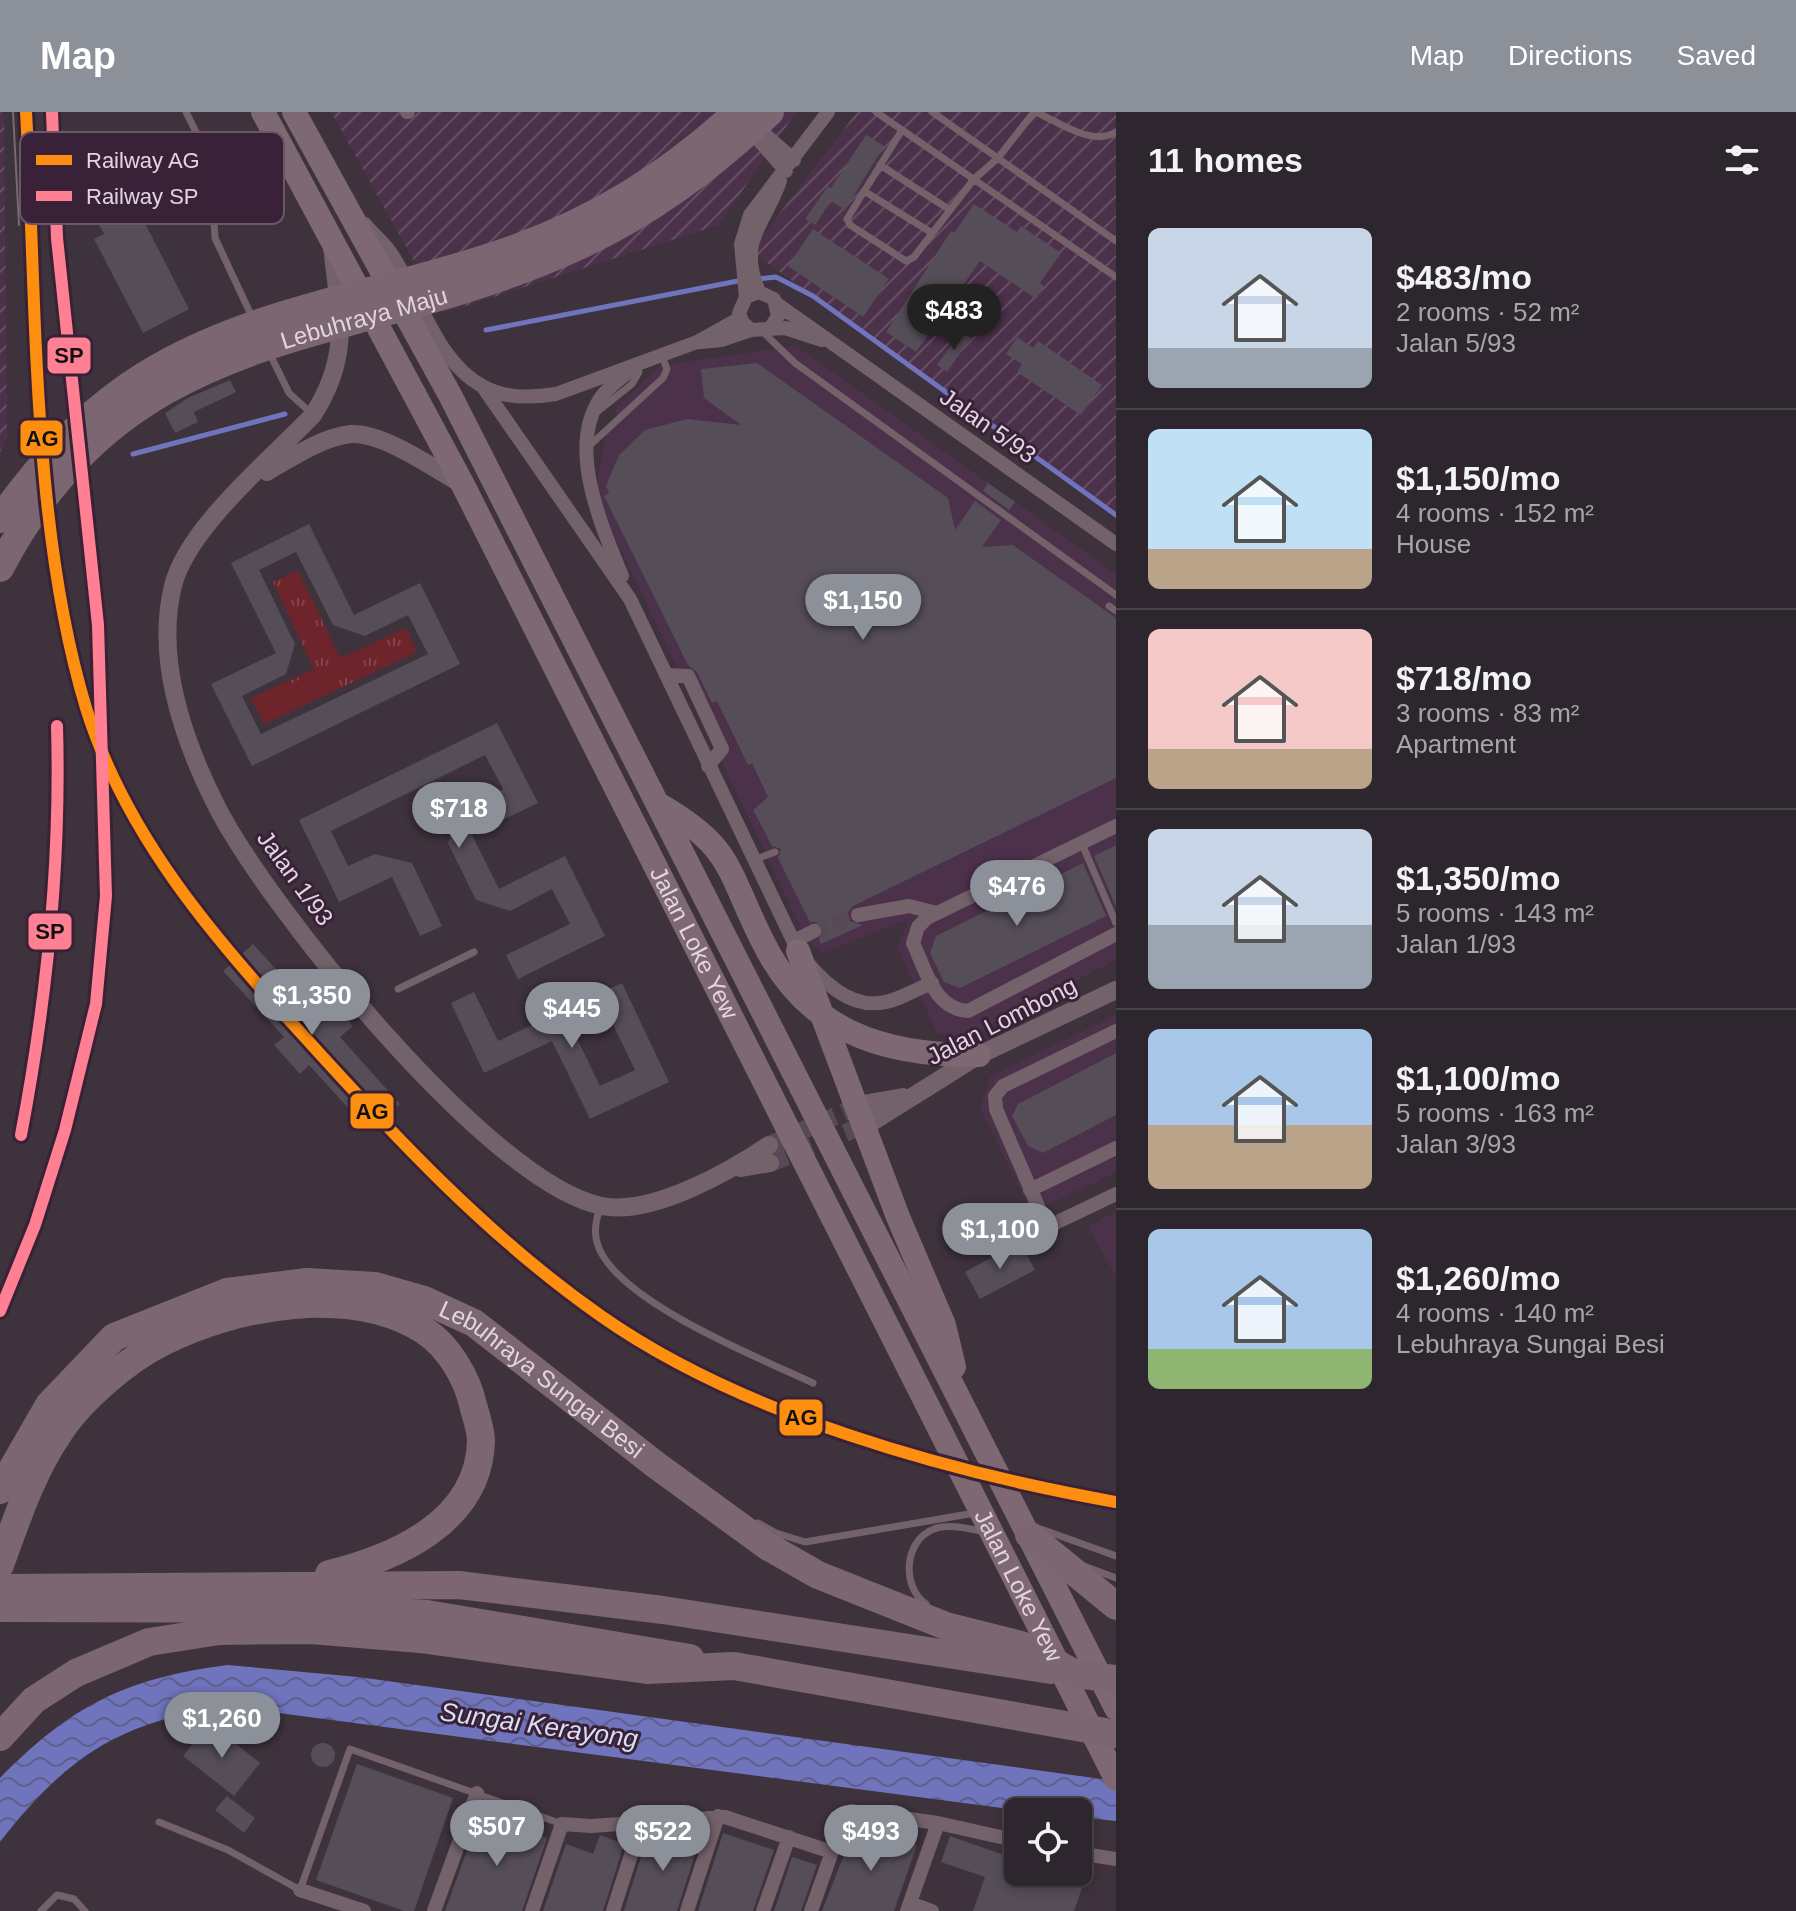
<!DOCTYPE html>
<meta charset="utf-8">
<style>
body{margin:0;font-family:Helvetica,sans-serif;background:#3a323a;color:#f1f3f6;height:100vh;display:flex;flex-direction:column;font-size:30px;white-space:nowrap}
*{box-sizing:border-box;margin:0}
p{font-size:26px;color:#a7a5aa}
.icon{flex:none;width:44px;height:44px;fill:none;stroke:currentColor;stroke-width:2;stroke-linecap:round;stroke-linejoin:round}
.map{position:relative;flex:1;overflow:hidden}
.sheet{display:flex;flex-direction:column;background:#2e262e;width:680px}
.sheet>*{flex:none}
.buttons{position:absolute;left:1004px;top:1686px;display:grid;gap:16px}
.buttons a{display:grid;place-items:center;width:88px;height:88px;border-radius:12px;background:#2e262e;box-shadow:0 4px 12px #0003,0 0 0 2px #49434a;font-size:40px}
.price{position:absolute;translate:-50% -68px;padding:0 18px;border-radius:28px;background:#8c9099;color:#fff;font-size:26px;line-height:52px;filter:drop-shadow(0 2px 4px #0008)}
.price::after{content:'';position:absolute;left:50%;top:48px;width:24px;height:18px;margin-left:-12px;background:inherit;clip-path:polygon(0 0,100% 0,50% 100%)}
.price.selected{background:#222;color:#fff}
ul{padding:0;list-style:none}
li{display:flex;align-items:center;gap:24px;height:200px;padding:0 32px}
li+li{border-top:2px solid #49434a}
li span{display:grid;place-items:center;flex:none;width:224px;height:160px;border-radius:12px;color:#555}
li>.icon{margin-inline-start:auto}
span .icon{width:96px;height:96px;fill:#fffc;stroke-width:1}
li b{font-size:34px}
h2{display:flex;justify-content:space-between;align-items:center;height:96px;padding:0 32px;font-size:34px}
header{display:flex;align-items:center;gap:48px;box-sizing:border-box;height:112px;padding:0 40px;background:#8c9099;color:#fff}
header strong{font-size:38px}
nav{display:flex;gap:44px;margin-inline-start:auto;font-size:28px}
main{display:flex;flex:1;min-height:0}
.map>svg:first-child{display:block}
.built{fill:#4c314a}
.industrial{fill:url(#industrial-furrows)}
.grass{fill:url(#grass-tufts)}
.garden{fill:#6e242b}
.water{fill:url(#water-waves)}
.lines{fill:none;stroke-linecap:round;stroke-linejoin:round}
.stream{stroke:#7074bd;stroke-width:5}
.building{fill:#554d58;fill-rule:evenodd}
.minor-tunnel{stroke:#574a56;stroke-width:14;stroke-dasharray:14 7;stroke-linecap:butt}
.tertiary-tunnel{stroke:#574a56;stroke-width:18;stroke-dasharray:18 9;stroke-linecap:butt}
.service{stroke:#74626b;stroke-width:7}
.minor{stroke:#74626b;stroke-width:14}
.tertiary{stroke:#74626b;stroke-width:18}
.trunk{stroke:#7e6872;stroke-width:24}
.motorway{stroke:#7b6671;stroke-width:28}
.tram{stroke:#796a72;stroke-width:2}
.rail-1-casing{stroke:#392237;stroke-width:18}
.rail-2-casing{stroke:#392237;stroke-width:18}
.rail-1{stroke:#fe8e10;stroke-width:12}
.rail-2{stroke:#ff8092;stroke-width:12}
.labels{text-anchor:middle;stroke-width:6;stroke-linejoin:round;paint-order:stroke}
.street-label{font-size:24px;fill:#e3d4e1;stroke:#392237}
.water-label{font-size:26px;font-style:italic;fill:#dbdff4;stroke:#392237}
.key{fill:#392237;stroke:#6c576a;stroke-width:2}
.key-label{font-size:22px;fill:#e3d4e1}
.line-badge{stroke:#392237;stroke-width:3}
.pale-badge-label{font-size:22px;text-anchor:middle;font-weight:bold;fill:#111}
</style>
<header>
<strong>Map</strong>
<nav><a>Map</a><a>Directions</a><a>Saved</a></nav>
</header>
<main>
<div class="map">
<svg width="1116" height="1799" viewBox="0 0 1116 1799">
<defs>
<pattern id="industrial-furrows" width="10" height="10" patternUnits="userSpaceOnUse" patternTransform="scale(2)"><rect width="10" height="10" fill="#4c314a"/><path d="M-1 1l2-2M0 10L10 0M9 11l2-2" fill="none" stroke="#664e64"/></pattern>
<pattern id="grass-tufts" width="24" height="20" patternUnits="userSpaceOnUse" patternTransform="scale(2)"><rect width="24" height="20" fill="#6e242b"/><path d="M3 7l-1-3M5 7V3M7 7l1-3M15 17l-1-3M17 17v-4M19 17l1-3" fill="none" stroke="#834349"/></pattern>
<pattern id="water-waves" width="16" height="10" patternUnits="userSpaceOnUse" patternTransform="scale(2)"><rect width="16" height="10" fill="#7074bd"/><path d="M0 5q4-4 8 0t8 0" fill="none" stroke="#5e5f8d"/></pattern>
</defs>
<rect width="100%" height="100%" fill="#3e323d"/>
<path class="built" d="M796,234L1116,462V848L966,926L937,921L897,835L909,807L823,841L807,829L603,400L597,370L604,331L617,295L661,253Z
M1116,903V1061L1032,1100L980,997L990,965Z
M1116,1100V1165L1088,1114Z"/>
<path class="industrial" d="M0,0H4L7,326L0,341Z
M331,0H796L719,113L443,201Z
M857,0H1116V405L751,139Z"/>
<path class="grass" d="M298,458L340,546L406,516L417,540L264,612L251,586L314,557L273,470Z"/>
<path class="garden" d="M310,563L319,582L270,605L261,586Z"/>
<path class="water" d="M228,1553L358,1565L1116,1669V1709L1078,1705V1700L1002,1696L240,1596C128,1603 68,1642 0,1730V1666C72,1593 126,1566 228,1553Z"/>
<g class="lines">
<path class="stream" d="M756,167L776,165L813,184L1116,403
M486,218L743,168
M133,342L285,302"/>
</g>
<path class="building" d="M866,23L884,34L845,98L831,89L815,113L805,107L828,74L831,76Z
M131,84L189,197L143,221L94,127L104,122L94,103Z
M974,92L1017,120L1021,114L1061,141L1040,171L1044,174L1036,187L980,149L916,240L886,220L951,119L954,121Z
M813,117L889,167L863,205L788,154Z
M961,219L971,226L947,260L937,253Z
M1017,225L1033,236L1038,229L1102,273L1081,303L1017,260L1022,252L1006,242Z
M757,251L948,386L955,418L975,389L1001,408L982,435L1013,433L1116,506V666L853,794L848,800L850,809L863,813L821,832L819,828L823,815L819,810H810L778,746L781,737L772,734L753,698L768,685L752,651L748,653L717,589L712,591L697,560L688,553L604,384L609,381L606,374L619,343L645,318L687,307L741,313L704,286L701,257Z
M230,268L236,280L194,300L198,310L175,321L165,301L188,286Z
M988,371L1015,390L1009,398L983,379Z
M309,412L354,503L420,471L460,552L252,654L211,572L276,541L231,451ZM296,440L333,513L365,524L408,503L428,542L261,622L242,584L286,562L295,532L259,458Z
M497,611L538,691L472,723L499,777L565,744L605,824L518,867L506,843L570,812L552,777L510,799L476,788L448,731L459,699L503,677L485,643L331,719L348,754L375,742L412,751L442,814L420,824L392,765L339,790L299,708Z
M1116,733V795L1094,744Z
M1083,751L1106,804L960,876L944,870L930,841L936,824Z
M253,832L312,897L326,885L353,914L340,925L400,992L369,1019L309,953L300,962L274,933L284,925L223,859Z
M622,871L669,970L590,1007L552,929L484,961L451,891L474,880L498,929L543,908L573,918L600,974L635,958L598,882Z
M1116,941V1003L1043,1041L1028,1034L1012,1004L1018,992Z
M1020,1130L1035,1158L980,1187L965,1160Z
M209,1611L260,1651L234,1684L183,1644Z
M311 1643a12 12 0 1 1 24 0a12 12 0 1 1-24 0Z
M357,1652L453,1686L414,1799H404L316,1768Z
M227,1684L255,1706L244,1721L215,1698Z
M481,1700L547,1726L522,1799H445Z
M856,1712L917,1733L894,1799H822Z
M678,1718L701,1723L677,1799H624L648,1722L674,1730Z
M723,1721L774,1738L753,1799H698Z
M600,1723L624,1732L603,1799H543L566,1732L593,1742Z
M950,1724L1018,1748V1760H1054L1084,1770L1074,1799H973L985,1765L941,1750Z
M792,1745L817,1753L801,1799H774Z"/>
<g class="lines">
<path class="minor-tunnel" d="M814,819L858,803"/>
<path class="tertiary-tunnel" d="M769,1033L863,992
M770,1051L872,1010"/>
<path class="service" d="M186,0L210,48L215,126L253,207
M876,0L1116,165
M932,0L1116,129
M1036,0C1058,10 1093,35 1116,20
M902,18L847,107L850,113L906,149L914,145L974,67L998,46L1034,0
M880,53L950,98
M864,79L932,121
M762,219L795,251L1116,483
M269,240L289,281L311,301
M597,300L632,272L639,260L638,253
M588,335L663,266L667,257L662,244
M1109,494L1116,499
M1082,732L1116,811
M754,748L775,740
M398,877L474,840
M600,1096C594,1113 593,1128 603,1144C635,1196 757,1245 813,1271
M758,1411L776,1421L805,1430L975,1401
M1038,1416L1116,1444
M1084,1454L1116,1466
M926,1492C901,1475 904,1428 934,1417C949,1411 970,1417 986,1420
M159,1710L228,1738L300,1778L350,1637L562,1712
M41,1799L57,1783L74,1787L85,1799"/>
<path class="minor" d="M407,0H408
M752,11L794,48
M749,17L786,59
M365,112C373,122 383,130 390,140C420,182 435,250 484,275C506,287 532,286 556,282L697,230L740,206
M759,180C737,127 764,115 780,69
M746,185L741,132L750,103L828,0
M777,192L1116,432
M771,215L778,204L774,187L759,180L746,185L739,201L743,211L751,218L785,216L822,228
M701,230L721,228L751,218
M483,275L630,487L798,839C816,863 846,895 879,891C896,890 916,877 932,871
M622,464C603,417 568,340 598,290C606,276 621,266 634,256
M666,563L688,564L722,637L708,654
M1116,714L927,806L918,815L913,831C926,858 934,897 968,899L1116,822
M858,803L909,794L937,801
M794,829L814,819
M1116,919L1003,974L995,984L996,997L1047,1115L1116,1082
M1030,1078L1116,1036
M1078,1741L1116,1747
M300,1778L364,1799
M910,1791L932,1799
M434,1799L477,1681
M532,1799L562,1712L591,1714L725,1705L832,1740
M613,1799L642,1709
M687,1799L718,1704
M763,1799L789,1725
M811,1799L832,1740L851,1699L938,1711L1018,1729
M907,1799L938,1711"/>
<path class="tertiary" d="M332,134C339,202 352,242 313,303C271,347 187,416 173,474C155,547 184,630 217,695C269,796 491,1073 602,1094C651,1104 729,1060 769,1033
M267,360C291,346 322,325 351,322C383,320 435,357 463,373
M863,992L903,985
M872,1010L979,943L1116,878
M740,1056L770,1051"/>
<g class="trunk">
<path id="s1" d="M263,0L463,373L1116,1667"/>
<path d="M294,0L450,283L1116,1596"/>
<path d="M658,692C733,735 726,756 762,828C807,920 883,944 979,943"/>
<path d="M798,839L898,1105L944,1213L954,1255"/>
</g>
<g class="motorway">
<path d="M0,407C37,356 77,309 130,273C242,196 386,183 511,138C598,107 670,62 737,0"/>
<path id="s2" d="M0,456C133,203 347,239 572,137C648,103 709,57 770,0"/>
<path id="s3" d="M0,1378L49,1293L114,1225L227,1180L307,1170L375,1174L424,1188L474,1211L656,1353L767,1434L818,1463L946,1514L1021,1533L1076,1562L1116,1567"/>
<path d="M1029,1423L1116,1494"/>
<path d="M0,1453C16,1409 32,1360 59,1321C80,1288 128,1247 163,1230C236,1193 351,1172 425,1219C449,1235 467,1266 473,1293C476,1304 481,1318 481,1329C479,1410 395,1446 329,1462"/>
<path d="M0,1476L459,1473L663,1498L1051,1558"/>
<path d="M0,1496L339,1497L427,1502L690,1546"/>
<path d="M0,1625L34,1588L76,1561L149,1530L219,1519L311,1518L420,1527L647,1558L734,1554L1116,1622"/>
</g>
<path class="tram" d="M13,0L19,113"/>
<defs>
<path id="rail-1" d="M26,0C37,190 31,414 86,596C125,722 213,825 301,921C393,1023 488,1125 601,1204C742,1303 948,1360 1116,1390"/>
<path id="rail-2" d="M21,1023C47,887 61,752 57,614
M0,1199L35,1113L65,1018L96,892L106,784L98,513L57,126L52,0"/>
</defs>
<use href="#rail-1" class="rail-1-casing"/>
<use href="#rail-2" class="rail-2-casing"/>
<use href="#rail-1" class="rail-1"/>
<use href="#rail-2" class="rail-2"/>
</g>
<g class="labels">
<g class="street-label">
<text dy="8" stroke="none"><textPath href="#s2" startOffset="458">Lebuhraya Maju</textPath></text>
<text transform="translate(988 314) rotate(35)" y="8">Jalan 5/93</text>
<text transform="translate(295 766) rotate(54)" y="8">Jalan 1/93</text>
<text dy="8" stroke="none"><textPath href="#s1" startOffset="936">Jalan Loke Yew</textPath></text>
<text transform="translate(1002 909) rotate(-27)" y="8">Jalan Lombong</text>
<text dy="8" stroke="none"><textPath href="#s3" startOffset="656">Lebuhraya Sungai Besi</textPath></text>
<text dy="8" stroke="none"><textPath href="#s1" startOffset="1656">Jalan Loke Yew</textPath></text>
</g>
<g class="water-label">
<text transform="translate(539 1613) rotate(8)" y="9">Sungai Kerayong</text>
</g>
</g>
<rect x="20" y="20" width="264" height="92" rx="12" class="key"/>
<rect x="36" y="43" width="36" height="10" fill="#fe8e10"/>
<rect x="36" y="79" width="36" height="10" fill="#ff8092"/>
<g class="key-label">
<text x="86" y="56">Railway AG</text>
<text x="86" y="92">Railway SP</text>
</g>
<g class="line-badge">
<rect x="46" y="224" width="46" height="39" rx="8" fill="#ff8092"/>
<rect x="19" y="307" width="45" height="38" rx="8" fill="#fe8e10"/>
<rect x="27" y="800" width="46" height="39" rx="8" fill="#ff8092"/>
<rect x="349" y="980" width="46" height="38" rx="8" fill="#fe8e10"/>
<rect x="778" y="1286" width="46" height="39" rx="8" fill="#fe8e10"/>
</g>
<g class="pale-badge-label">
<text x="69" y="251">SP</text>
<text x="42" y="334">AG</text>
<text x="50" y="827">SP</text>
<text x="372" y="1007">AG</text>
<text x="801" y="1313">AG</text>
</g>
</svg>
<div class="buttons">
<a><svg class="icon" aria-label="locate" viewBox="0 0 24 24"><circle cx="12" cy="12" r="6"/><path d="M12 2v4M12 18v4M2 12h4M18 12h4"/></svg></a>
</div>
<b class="price selected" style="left:954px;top:240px">$483</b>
<b class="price" style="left:863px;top:530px">$1,150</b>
<b class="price" style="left:459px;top:738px">$718</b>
<b class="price" style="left:1017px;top:816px">$476</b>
<b class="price" style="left:312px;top:925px">$1,350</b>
<b class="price" style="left:572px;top:938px">$445</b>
<b class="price" style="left:1000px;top:1159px">$1,100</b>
<b class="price" style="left:222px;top:1648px">$1,260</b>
<b class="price" style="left:497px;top:1756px">$507</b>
<b class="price" style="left:663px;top:1761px">$522</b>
<b class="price" style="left:871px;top:1761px">$493</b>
</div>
<section class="sheet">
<h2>11 homes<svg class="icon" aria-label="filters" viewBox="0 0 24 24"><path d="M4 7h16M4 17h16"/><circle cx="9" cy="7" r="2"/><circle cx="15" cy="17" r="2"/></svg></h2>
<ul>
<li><span style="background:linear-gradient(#c9d6e8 75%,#9aa5b1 0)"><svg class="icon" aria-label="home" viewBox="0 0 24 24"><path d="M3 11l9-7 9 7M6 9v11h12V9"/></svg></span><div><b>$483/mo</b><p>2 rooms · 52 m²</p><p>Jalan 5/93</p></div></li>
<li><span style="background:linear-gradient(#bfe0f5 75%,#b9a48a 0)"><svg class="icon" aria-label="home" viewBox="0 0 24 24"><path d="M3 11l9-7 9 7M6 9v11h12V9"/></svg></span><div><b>$1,150/mo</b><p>4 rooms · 152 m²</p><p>House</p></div></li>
<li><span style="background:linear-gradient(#f6c9c9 75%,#b9a48a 0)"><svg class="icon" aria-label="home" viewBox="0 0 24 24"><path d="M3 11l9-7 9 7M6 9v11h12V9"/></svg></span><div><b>$718/mo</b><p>3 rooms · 83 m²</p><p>Apartment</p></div></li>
<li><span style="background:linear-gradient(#c9d6e8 60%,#9aa5b1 0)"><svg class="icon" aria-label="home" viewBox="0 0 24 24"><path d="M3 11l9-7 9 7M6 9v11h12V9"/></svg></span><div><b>$1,350/mo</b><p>5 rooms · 143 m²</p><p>Jalan 1/93</p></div></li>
<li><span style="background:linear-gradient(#a9c7e8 60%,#b9a48a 0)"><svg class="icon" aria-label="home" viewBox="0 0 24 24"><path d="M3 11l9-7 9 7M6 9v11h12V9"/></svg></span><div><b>$1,100/mo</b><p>5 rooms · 163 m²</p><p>Jalan 3/93</p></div></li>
<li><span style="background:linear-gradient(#a9c7e8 75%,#8fb573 0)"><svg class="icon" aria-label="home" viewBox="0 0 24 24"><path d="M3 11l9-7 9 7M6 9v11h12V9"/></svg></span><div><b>$1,260/mo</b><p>4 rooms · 140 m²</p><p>Lebuhraya Sungai Besi</p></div></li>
</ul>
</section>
</main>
